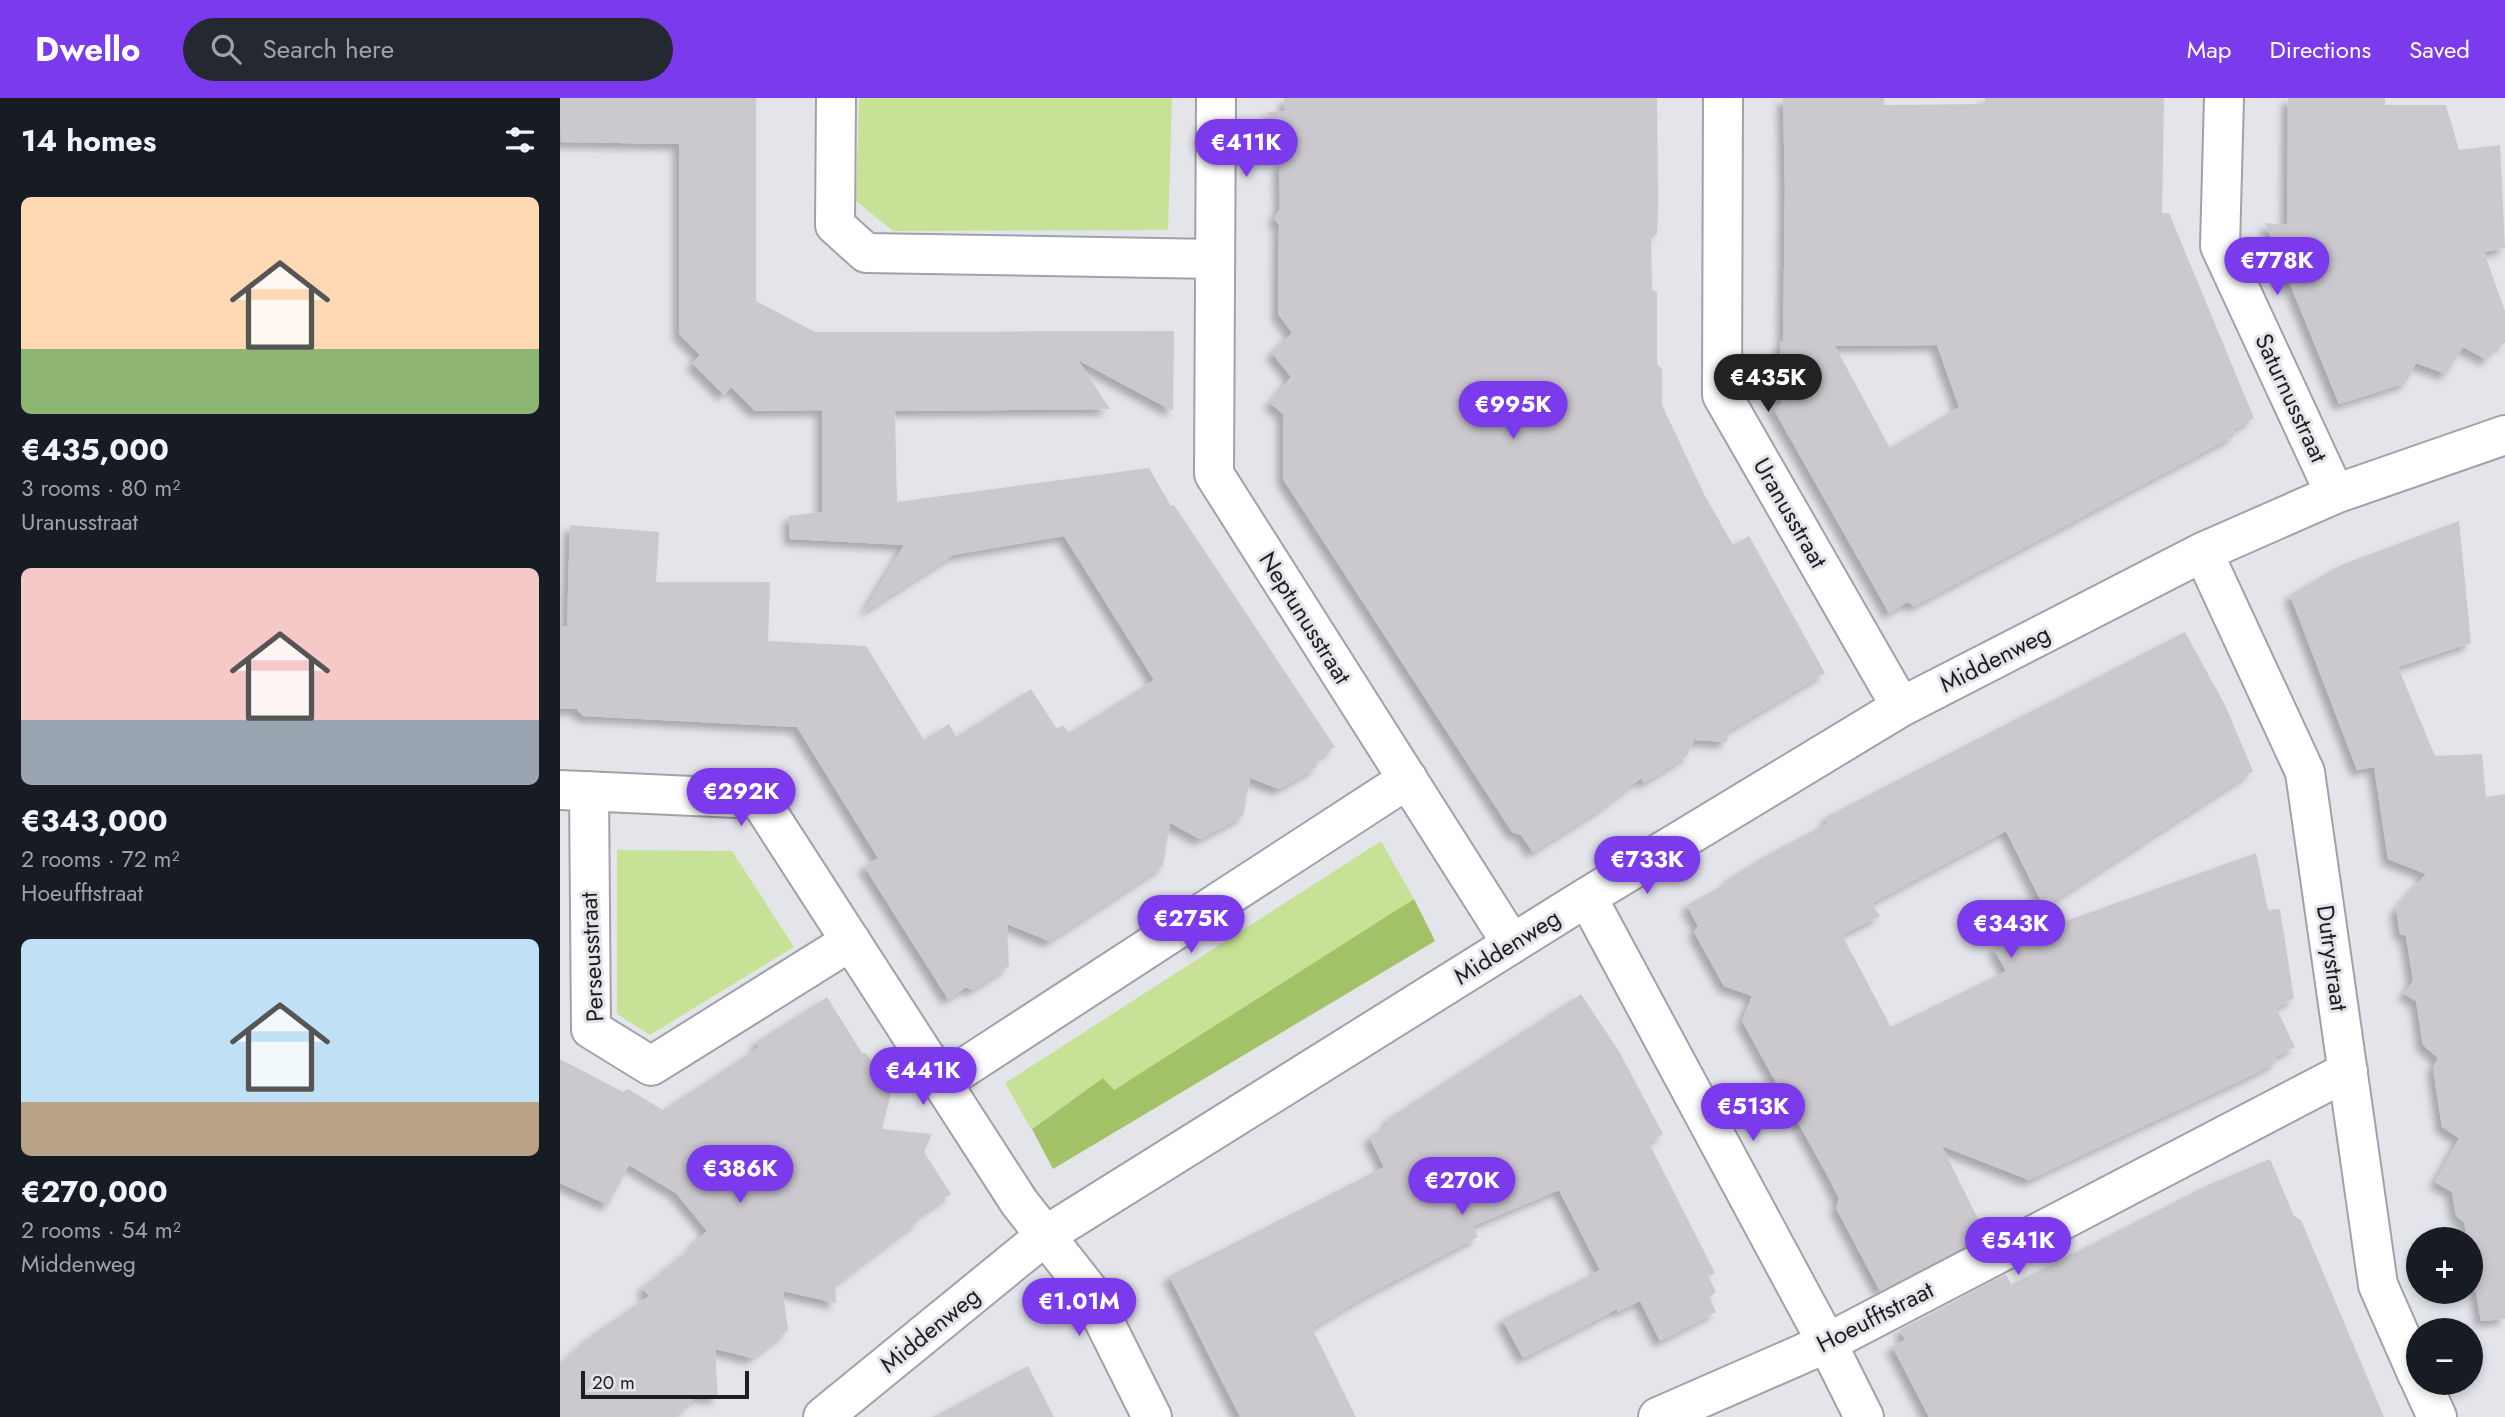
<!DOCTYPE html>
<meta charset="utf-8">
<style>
body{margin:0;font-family:Jost,sans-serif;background:#242831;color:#f1f3f6;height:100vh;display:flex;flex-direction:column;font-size:26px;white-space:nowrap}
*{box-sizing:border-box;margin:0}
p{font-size:23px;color:#9ea1a6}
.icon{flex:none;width:38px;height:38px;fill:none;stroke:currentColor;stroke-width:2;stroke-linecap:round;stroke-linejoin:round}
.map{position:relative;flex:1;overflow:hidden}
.details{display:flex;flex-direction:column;background:#171b24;width:560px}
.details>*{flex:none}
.tools{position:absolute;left:1846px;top:1129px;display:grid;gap:14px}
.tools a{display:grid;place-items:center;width:77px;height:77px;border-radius:50%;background:#171b24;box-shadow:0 4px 10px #0003;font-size:35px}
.scale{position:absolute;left:21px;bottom:18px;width:168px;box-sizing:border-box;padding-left:7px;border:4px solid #1e1e20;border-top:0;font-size:19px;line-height:24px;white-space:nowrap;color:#1e1e20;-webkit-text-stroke:5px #e4e5eb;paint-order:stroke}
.price{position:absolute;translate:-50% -60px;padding:0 16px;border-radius:24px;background:#7c3aed;color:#fff;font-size:23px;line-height:46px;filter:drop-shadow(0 2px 4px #0008)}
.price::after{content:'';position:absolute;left:50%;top:42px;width:21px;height:16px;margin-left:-10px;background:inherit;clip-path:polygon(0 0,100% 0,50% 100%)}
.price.on{background:#222;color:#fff}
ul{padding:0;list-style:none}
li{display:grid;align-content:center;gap:14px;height:371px;padding:0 21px}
li span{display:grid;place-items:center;height:217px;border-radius:10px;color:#555}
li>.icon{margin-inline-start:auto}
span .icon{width:126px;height:126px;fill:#fffc;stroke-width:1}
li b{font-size:30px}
h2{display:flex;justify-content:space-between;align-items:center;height:84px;padding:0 21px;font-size:30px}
header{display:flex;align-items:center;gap:42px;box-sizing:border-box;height:98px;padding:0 35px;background:#7c3aed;color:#fff}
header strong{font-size:33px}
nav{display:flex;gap:38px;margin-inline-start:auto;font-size:24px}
.search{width:490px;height:63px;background:#242831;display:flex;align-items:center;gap:18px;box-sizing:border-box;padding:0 24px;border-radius:38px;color:#9ea1a6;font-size:26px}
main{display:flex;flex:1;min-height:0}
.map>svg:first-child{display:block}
.green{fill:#c7e296}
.forest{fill:#a3c166}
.building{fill:#ccc9ce;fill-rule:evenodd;filter:url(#shadow)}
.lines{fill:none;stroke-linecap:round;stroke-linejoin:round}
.minor-casing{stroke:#a1a2a8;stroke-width:42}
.minor{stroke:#fff;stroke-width:38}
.labels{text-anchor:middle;stroke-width:6;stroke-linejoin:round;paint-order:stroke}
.street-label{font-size:24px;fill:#1e1e20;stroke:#e4e5eb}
</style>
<header>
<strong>Dwello</strong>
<div class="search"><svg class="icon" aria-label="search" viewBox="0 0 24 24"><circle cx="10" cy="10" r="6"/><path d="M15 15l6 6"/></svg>Search here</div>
<nav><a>Map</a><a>Directions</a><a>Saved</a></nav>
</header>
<main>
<section class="details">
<h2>14 homes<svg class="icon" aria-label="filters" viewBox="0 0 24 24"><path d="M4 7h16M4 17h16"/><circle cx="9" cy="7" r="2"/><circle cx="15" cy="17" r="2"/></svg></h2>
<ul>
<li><span style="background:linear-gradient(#ffd9b3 70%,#8fb573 0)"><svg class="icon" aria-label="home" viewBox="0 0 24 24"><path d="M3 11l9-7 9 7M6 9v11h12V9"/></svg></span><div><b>€435,000</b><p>3 rooms · 80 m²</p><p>Uranusstraat</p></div></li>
<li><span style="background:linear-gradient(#f6c9c9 70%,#9aa5b1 0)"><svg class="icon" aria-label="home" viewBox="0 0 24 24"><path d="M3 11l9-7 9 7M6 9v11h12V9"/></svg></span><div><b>€343,000</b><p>2 rooms · 72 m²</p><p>Hoeufftstraat</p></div></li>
<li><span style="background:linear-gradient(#bfe0f5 75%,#b9a48a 0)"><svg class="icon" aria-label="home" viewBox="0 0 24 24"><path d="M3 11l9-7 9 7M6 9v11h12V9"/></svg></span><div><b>€270,000</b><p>2 rooms · 54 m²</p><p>Middenweg</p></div></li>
</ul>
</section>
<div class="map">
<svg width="1945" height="1319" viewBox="0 0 1945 1319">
<defs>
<filter id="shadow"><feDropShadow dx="-6" dy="6" stdDeviation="3.5" flood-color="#0004"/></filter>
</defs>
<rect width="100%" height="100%" fill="#e4e5eb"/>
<path class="green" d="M299,0H612L608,132L333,133L296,103Z
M821,743L854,801L669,923L553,992L542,981L471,1031L445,985Z
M57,752L172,753L234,849L90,937L57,916Z"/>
<path class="forest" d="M854,801L875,843L493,1071L472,1031L543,980L554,992Z"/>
<path class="building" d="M0,0H196V203L255,234L614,233L613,313L518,262L550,311L335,313L337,404L589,370L611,408L614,407L775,649L756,661L757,669L719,691L690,680L683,718L640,741L610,725L603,768L489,843L447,826L449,868L412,892L406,889L388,901L304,768L318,760L237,629L23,618L17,611H0V528H7L10,427L99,434L96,484H210L208,543L306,548L364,642L389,626L396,639L471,591L497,631L503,627L509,635L594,582L504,438L393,457L304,514L344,447L230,441L229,418L262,414V312L195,313L171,289L164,297L132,265L140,257L119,236V46L1,44Z
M724,0H1097L1098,107L1097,136L1091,140L1092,191L1097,194V266L1102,271V307L1144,396L1173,447L1189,438L1265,575L1168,633L1167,644L1134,642L1127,658L1084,685L1081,680L1039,712L973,754L961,737L952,734L723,381V316L710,305L731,279L712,255L732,235L718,216L719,127L714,120L720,111L719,67L733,54L707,14L725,13Z
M1223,0H1324V7L1425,6V0H1604L1602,115H1609L1694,320L1675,331L1674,338L1640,356L1354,508L1347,504L1329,515L1213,310L1221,306L1220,243L1223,244L1225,93ZM1377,247L1399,309L1330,350L1275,248Z
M1728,0H1825V7H1886L1899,52L1940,47L1945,150L1924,154L1945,213V245L1936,249L1927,262L1903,249L1886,276L1856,265L1846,285L1779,306L1705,125L1727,127Z
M1899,423L1911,545L1838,569L1875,658L1922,656L1926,699L1945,696V1221L1921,1223L1911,1166V1141H1907L1904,1124L1896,1118L1892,1094L1875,1084L1899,1040L1882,1029L1873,970L1878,960L1863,947L1856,903L1844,896L1853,883L1846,838L1840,836L1836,811L1866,776L1828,761L1814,669L1797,672L1730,497L1781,467Z
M1625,534L1665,607L1693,673L1484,809L1446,733L1312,805L1320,818L1282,837L1331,929L1446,873L1433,849L1696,755L1708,812L1720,811L1734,900L1716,910L1735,949L1717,958L1715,965L1688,979L1469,1082L1382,1048L1426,1137L1320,1193L1276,1110L1279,1101L1266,1075L1182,923L1192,898L1164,888L1134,834L1138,828L1127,807L1169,784L1168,781L1210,755L1268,725L1266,719Z
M1021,896L1060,955L1103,1036L1089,1045L1155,1175L1148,1178L1156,1194L1149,1199L1156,1214L1100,1243L1080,1203L1058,1214L1057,1211L963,1260L942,1221L1040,1172L999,1092L913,1128L918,1139L811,1195L752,1230L796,1319H680L609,1178L824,1069L809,1039L827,1027L829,1020Z
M267,899L302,955H306L331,994L322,1031L372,1036L364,1054L391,1096L358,1118L360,1121L275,1186L276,1205L223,1193L228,1232L192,1260L155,1251L158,1300L137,1298L115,1319H0V1266L32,1237L89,1198L82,1190L136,1146L134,1145L147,1133L116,1095L69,1067L48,1107L0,1085V961L63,994L68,991L103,1012L199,949L196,944Z
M1710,1061L1734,1118L1741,1122L1824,1319H1369L1332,1248L1345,1242L1340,1232L1446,1176L1451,1187L1646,1088Z
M468,1268L494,1319H373Z"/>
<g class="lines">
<defs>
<path id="minor" d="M276,0L275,127L306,155L655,161
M656,0L654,376L952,846
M1163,0L1162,297L1341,609
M1664,0L1660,148L1775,396
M1643,454L1745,674L1818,1187L1858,1278
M0,692L199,701L459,1104L529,1193L592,1319
M29,693L31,931L91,968L291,843
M1027,799L1267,1245L1304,1319
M382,984L848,681
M1861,1284L1877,1319
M263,1319L486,1137L1027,799L1341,609L1643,454L1775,396L1945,337
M1098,1319L1267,1245L1788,973"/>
</defs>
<use href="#minor" class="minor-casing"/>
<use href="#minor" class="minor"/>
</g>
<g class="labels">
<g class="street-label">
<text transform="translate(1731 300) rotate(65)" y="8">Saturnusstraat</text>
<text transform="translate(1230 415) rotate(60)" y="8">Uranusstraat</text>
<text transform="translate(745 520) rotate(58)" y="8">Neptunusstraat</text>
<text transform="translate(1435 561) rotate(-27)" y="8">Middenweg</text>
<text transform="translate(947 849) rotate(-32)" y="8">Middenweg</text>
<text transform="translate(32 859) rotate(-93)" y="8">Perseusstraat</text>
<text transform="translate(1772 860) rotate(82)" y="8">Dutrystraat</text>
<text transform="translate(1315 1219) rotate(-27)" y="8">Hoeufftstraat</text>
<text transform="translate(370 1232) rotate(-39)" y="8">Middenweg</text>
</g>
</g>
</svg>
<div class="tools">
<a>+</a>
<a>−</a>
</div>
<div class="scale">20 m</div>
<b class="price" style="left:686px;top:81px">€411K</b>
<b class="price" style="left:1717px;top:199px">€778K</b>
<b class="price on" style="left:1208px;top:316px">€435K</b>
<b class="price" style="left:953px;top:343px">€995K</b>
<b class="price" style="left:181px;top:730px">€292K</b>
<b class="price" style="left:1087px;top:798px">€733K</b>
<b class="price" style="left:631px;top:857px">€275K</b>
<b class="price" style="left:1451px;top:862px">€343K</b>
<b class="price" style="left:363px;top:1009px">€441K</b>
<b class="price" style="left:1193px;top:1045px">€513K</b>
<b class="price" style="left:180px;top:1107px">€386K</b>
<b class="price" style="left:902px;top:1119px">€270K</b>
<b class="price" style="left:1458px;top:1179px">€541K</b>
<b class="price" style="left:519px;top:1240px">€1.01M</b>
</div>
</main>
